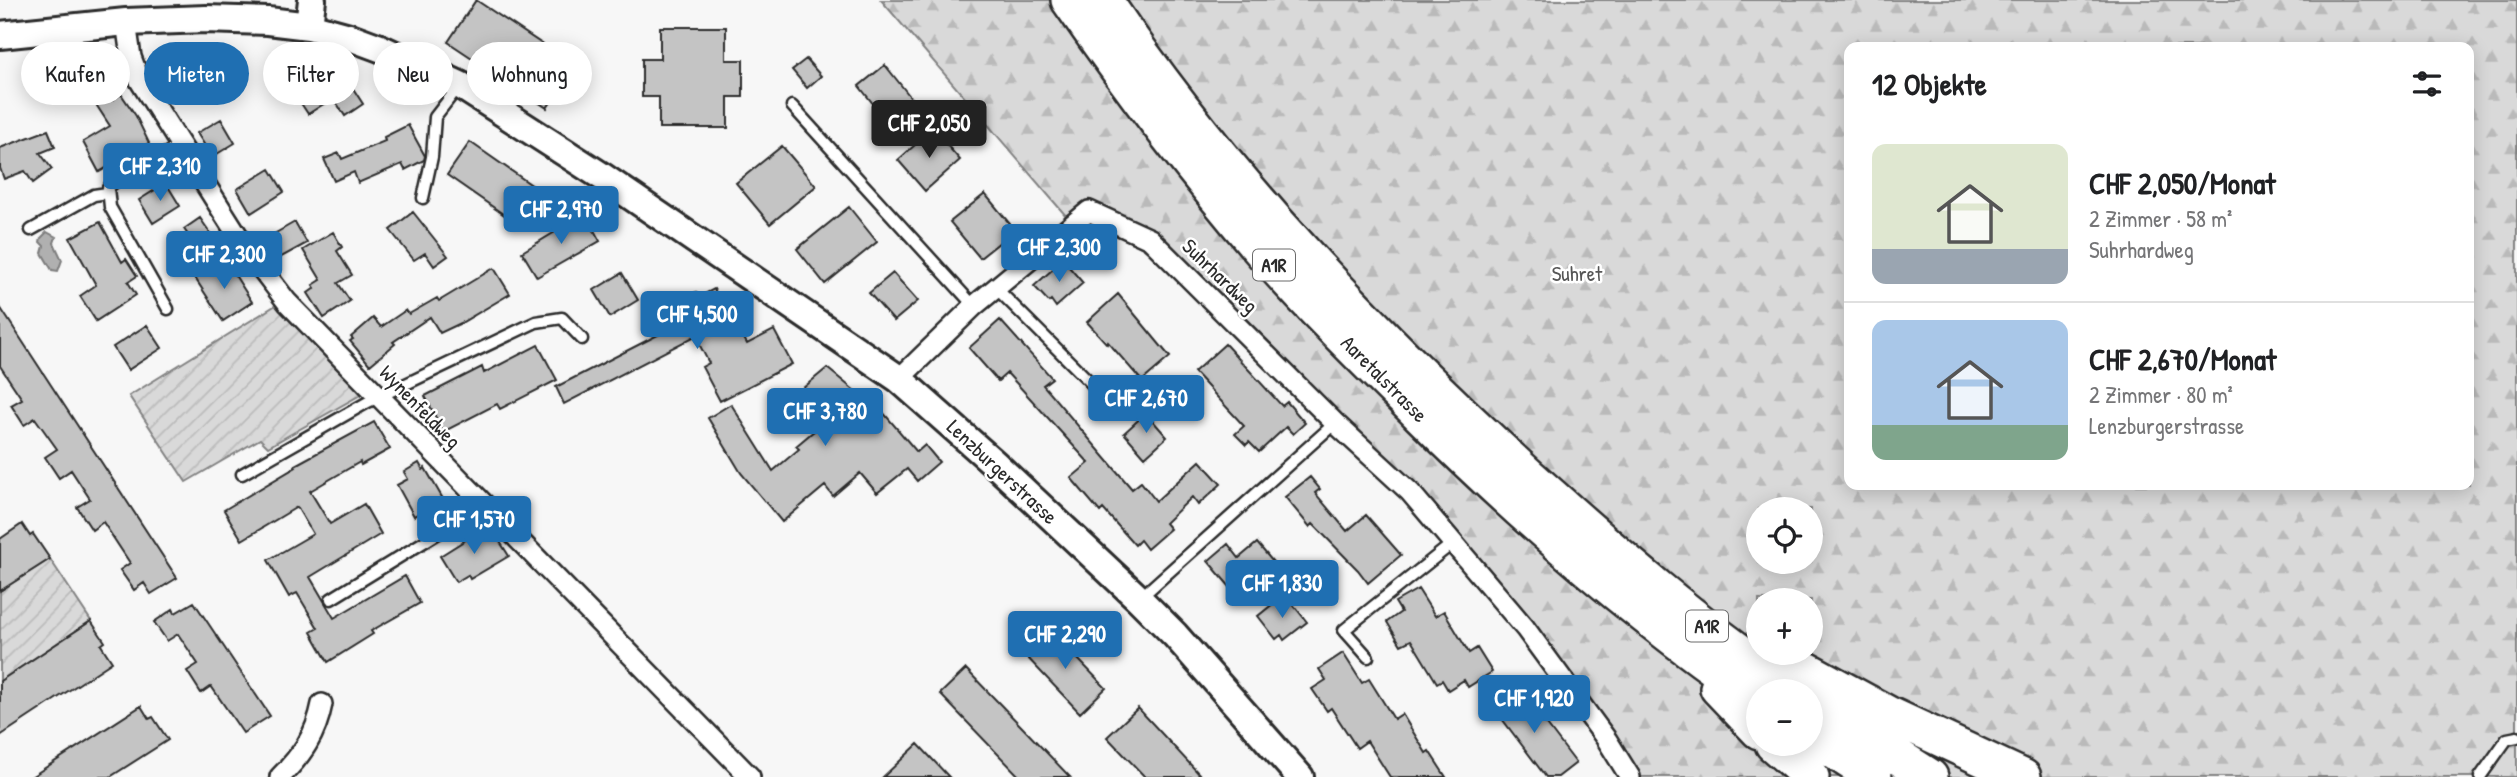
<!DOCTYPE html>
<html lang="de">
<meta charset="utf-8">
<style>
body{margin:0;font-family:"Patrick Hand",sans-serif;background:#f6f6f6;color:#202124;height:100vh;display:flex;flex-direction:column;font-size:26px;white-space:nowrap}
*{box-sizing:border-box;margin:0}
p{font-size:23px;color:#757577}
.icon{flex:none;width:38px;height:38px;fill:none;stroke:currentColor;stroke-width:2;stroke-linecap:round;stroke-linejoin:round}
.map{position:relative;flex:1;overflow:hidden}
.sheet{position:absolute;left:1844px;top:42px;width:630px;height:448px;display:flex;flex-direction:column;background:#fff;border-radius:14px;box-shadow:0 4px 18px #0003}
.sheet>*{flex:none}
.hud{position:absolute;left:21px;top:42px;width:665px;height:63px;display:flex;gap:14px}
.controls{position:absolute;left:1746px;top:497px;display:grid;gap:14px}
.controls a{display:grid;place-items:center;width:77px;height:77px;border-radius:50%;background:#fff;box-shadow:0 4px 18px #0003;font-size:35px}
.price{position:absolute;translate:-50% -60px;padding:0 16px;border-radius:7px;background:#1f6fb2;color:#fff;font-size:23px;line-height:46px;filter:drop-shadow(0 2px 4px #0008)}
.price::after{content:'';position:absolute;left:50%;top:42px;width:21px;height:16px;margin-left:-10px;background:inherit;clip-path:polygon(0 0,100% 0,50% 100%)}
.price.current{background:#222;color:#fff}
ul{padding:0;list-style:none}
li{display:flex;align-items:center;gap:21px;height:175px;padding:0 28px}
li+li{border-top:2px solid #e0e0e0}
li span{display:grid;place-items:center;flex:none;width:196px;height:140px;border-radius:14px;color:#555}
li>.icon{margin-inline-start:auto}
span .icon{width:84px;height:84px;fill:#fffc;stroke-width:1}
li b{font-size:30px}
h2{display:flex;justify-content:space-between;align-items:center;height:84px;padding:0 28px;font-size:30px}
.tag{padding:0 24px;border-radius:32px;background:#fff;box-shadow:0 4px 18px #0003;font-size:24px;line-height:63px}
.tag.current{background:#1f6fb2;color:#fff}
.map>svg:first-child{display:block}
.forest{fill:url(#forest-firs);stroke:#828282;stroke-width:2;fill-rule:evenodd}
.garden{fill:url(#garden-furrows);stroke:#828282;stroke-width:2}
.water{fill:#b0b0b0;stroke:#7b7b7b;stroke-width:2}
.building{fill:#c4c4c4;stroke:#2b2b2b;stroke-width:2}
.lines{fill:none;stroke-linecap:round;stroke-linejoin:round}
.service-casing{stroke:#2b2b2b;stroke-width:15}
.minor-casing{stroke:#2b2b2b;stroke-width:24}
.secondary-casing{stroke:#2b2b2b;stroke-width:32}
.motorway-casing{stroke:#2b2b2b;stroke-width:40}
.service{stroke:#fff;stroke-width:10}
.minor{stroke:#fff;stroke-width:19}
.secondary{stroke:#fff;stroke-width:26}
.motorway{stroke:#fff;stroke-width:35}
.labels{text-anchor:middle;stroke-width:5;stroke-linejoin:round;paint-order:stroke}
.shield{fill:#fff;stroke:#6b6b6b;stroke-width:2}
.shield-label{font-size:19px;font-weight:bold;fill:#2b2b2b}
.park-label{font-size:21px;fill:#565656;stroke:#fff}
.street-label{font-size:21px;fill:#2b2b2b;stroke:#fff}
</style>
<div class="map">
<svg width="2517" height="777" viewBox="0 0 2517 777">
<defs>
<pattern id="forest-firs" width="22" height="20" patternUnits="userSpaceOnUse" patternTransform="scale(1.75)"><rect width="22" height="20" fill="#d9d9d9"/><path d="M5 1l3.5 6h-7zM16 11l3.5 6h-7z" fill="#bababa"/></pattern>
<pattern id="garden-furrows" width="10" height="10" patternUnits="userSpaceOnUse" patternTransform="scale(1.75)"><rect width="10" height="10" fill="#d9d9d9"/><path d="M-1 1l2-2M0 10L10 0M9 11l2-2" fill="none" stroke="#bababa"/></pattern>
</defs>
<rect width="100%" height="100%" fill="#f7f7f7"/>
<filter id="ink" filterUnits="userSpaceOnUse"><feTurbulence type="fractalNoise" baseFrequency=".0143" numOctaves="2"/><feDisplacementMap in="SourceGraphic" scale="14" xChannelSelector="R" yChannelSelector="G"/><feConvolveMatrix kernelMatrix="1 2 1 2 8 2 1 2 1" color-interpolation-filters="sRGB"/></filter>
<g filter="url(#ink)">
<path class="forest" d="M881,0H2517V777H1630L1410,492L1203,290L1089,211L1073,224ZM1850,47H2469V485H1850ZM1759,509H1811V562H1759ZM1759,600H1811V653H1759ZM1759,691H1811V744H1759Z"/>
<path class="garden" d="M276,305L362,394L268,447L260,439L186,482L129,396Z
M50,559L91,621L0,681V591Z"/>
<path class="water" d="M47,232L56,237L54,243L62,260L58,271L52,270L42,253L44,246L40,242L41,238Z"/>
<path class="building" d="M476,0L575,66L547,108L448,42Z
M660,27H726V60H743V97H728V128H659V97H642V59H660Z
M806,59L821,76L807,88L792,70Z
M106,62L112,100L121,94L136,116L149,143L99,172L83,142L110,126L95,103L81,104L80,101H65L60,72L69,71L68,68Z
M885,65L912,99L886,120L859,86Z
M313,74L330,100L308,114L291,88Z
M347,79L363,104L345,116L329,91Z
M221,119L235,143L212,157L197,133Z
M408,125L425,156L424,160L405,170L402,164L358,183L354,172L334,181L324,159L339,153L342,159L385,141L384,137Z
M933,129L960,160L925,191L898,160Z
M48,130L55,147L40,153L52,169L33,183L25,171L4,179L0,168V148Z
M470,142L546,195L523,228L447,175Z
M782,146L816,186L770,224L736,183Z
M270,169L284,192L251,213L237,189Z
M166,183L180,206L153,223L139,200Z
M985,194L1015,230L980,258L950,222Z
M849,207L877,242L825,284L797,249Z
M413,212L448,256L434,266L425,253L414,260L390,230Z
M585,214L600,241L537,277L522,252Z
M200,218L213,237L196,247L184,229Z
M100,222L122,262L126,259L137,276L128,282L136,295L96,321L80,296L96,285L70,238Z
M295,222L307,243L276,260L267,244V238Z
M333,232L342,247L337,251L352,275L338,283L350,301L324,318L308,293L315,288L313,285L321,280L303,250Z
M1063,260L1083,283L1056,307L1051,300L1049,302L1034,286Z
M226,261L252,302L223,321L195,278Z
M494,268L510,294L461,323L440,333L430,317L393,342L395,344L370,365L350,341L353,339L351,337L373,318L381,327L406,310L409,314L437,298L439,301Z
M622,273L638,300L610,317L594,290Z
M893,273L918,301L894,321L869,293Z
M714,289L719,298L723,297L747,344L774,330L792,364L720,401L702,367L709,363L695,336L564,404L556,387L687,320L680,307L682,305L680,300L696,292L699,297Z
M1118,294L1170,357L1142,381L1108,342L1107,344L1087,322Z
M0,307L177,578L151,594L144,583L134,590L120,570L130,563L103,522L92,530L77,507L90,499L71,470L59,478L45,457L57,449L35,418L24,425L11,405L22,399L0,366Z
M1000,320L1052,378L1043,385L1132,489L1141,482L1156,501L1200,461L1221,484L1198,505L1192,497L1165,523L1170,529L1147,549L1140,540L1135,545L1103,509L1100,512L1071,478L1089,463L1007,373L998,381L969,348Z
M147,325L162,348L128,370L113,347Z
M1225,344L1282,406L1287,402L1305,423L1293,434L1286,427L1259,452L1249,442L1246,445L1235,434L1244,426L1194,372Z
M538,345L557,380L500,409L497,404L443,432L425,396L482,367L484,373Z
M827,368L866,400L870,397L917,452L925,445L939,462L917,481L907,469L877,493L860,473L833,496L825,486L782,522L741,473L708,418L731,404L773,471L799,449L796,446L815,430L790,399Z
M1146,413L1167,437L1145,457L1124,433Z
M374,422L390,449L361,465L360,462L310,491L330,524L364,504L381,534L310,577L334,618L405,576L420,603L371,631L373,634L328,662L311,632L318,628L297,593L289,597L268,560L313,534L297,507L242,540L224,510L296,467L295,465Z
M419,463L423,470L425,468L443,499L414,516L397,485L408,479L404,472Z
M1310,477L1320,489L1315,493L1347,531L1366,515L1401,555L1368,583L1358,570L1313,524L1310,527L1285,497Z
M22,524L30,536L33,534L50,559L0,591V539Z
M483,529L488,538L495,534L509,556L470,579L468,575L456,582L440,556Z
M1257,543L1273,562L1249,582L1243,575L1230,587L1208,561L1228,544L1239,558Z
M1418,589L1435,616L1444,611L1469,653L1477,648L1492,672L1468,687L1464,680L1448,690L1442,680L1437,683L1411,640L1401,645L1387,622L1401,612L1395,602Z
M1279,599L1285,607L1291,602L1307,622L1284,640L1281,635L1276,639L1258,616Z
M194,602L270,716L243,733L211,686L201,693L187,671L198,664L178,634L167,641L154,622L173,609L175,613Z
M91,621L105,642L101,645L112,662L0,736V681Z
M1049,629L1106,688L1080,713L1024,654Z
M1343,653L1362,683L1369,679L1394,719L1402,714L1426,753L1429,751L1446,777H1390L1367,741L1357,748L1331,708L1327,711L1312,689L1326,680L1319,669Z
M966,669L1023,728L1070,777H1020L940,694Z
M1519,688L1576,763L1558,777H1546L1493,707Z
M141,706L149,719L153,717L168,740L110,777H31Z
M1138,708L1202,777H1145L1107,737Z
M918,744L949,777H883Z"/>
<g class="lines">
<defs>
<path id="service" d="M792,106L974,306
M423,198L432,157L435,117L459,86
M31,230L94,195L107,193
M997,289L1112,404
M168,309L110,207L108,188L117,180L181,145
M242,474L368,402L536,322L562,318L582,339
M1140,598L1335,423
M331,599L484,505
M1368,657L1344,630L1453,543
M2480,777L2507,739L2517,737"/>
<path id="minor" d="M126,22L131,57L140,81L245,247L287,302L750,777
M899,379L974,306L1089,211L1150,239L1335,423L1410,492L1525,628L1607,740L1630,777
M280,777C302,755 316,735 322,704"/>
<path id="secondary" d="M309,26L312,0
M0,35L126,22L206,19L268,21L309,26L353,38L380,48L460,85L603,177L899,379L994,463L1139,599L1175,635L1300,777"/>
<path id="motorway" d="M1069,0C1130,88 1195,174 1265,255C1314,311 1367,362 1420,415C1525,519 1636,616 1759,700
M1104,0C1224,178 1371,332 1529,476C1614,552 1700,628 1796,691
M1776,653L1888,714L2023,777
M1718,688L1759,731
M1811,701L1930,777
M1811,736L1874,777
M1773,744L1811,777"/>
</defs>
<use href="#service" class="service-casing"/>
<use href="#minor" class="minor-casing"/>
<use href="#secondary" class="secondary-casing"/>
<use href="#motorway" class="motorway-casing"/>
<use href="#service" class="service"/>
<use href="#minor" class="minor"/>
<use href="#secondary" class="secondary"/>
<use href="#motorway" class="motorway"/>
</g>
</g>
<g class="labels">
<g class="shield">
<rect x="1253" y="249.5" width="42" height="31" rx="5"/>
<rect x="1686" y="610.5" width="42" height="31" rx="5"/>
</g>
<g class="shield-label">
<text x="1274" y="272">A1R</text>
<text x="1707" y="633">A1R</text>
</g>
<g class="park-label">
<text x="1577" y="281">Suhret</text>
</g>
<g class="street-label">
<text transform="translate(1220 276) rotate(44)" y="7">Suhrhardweg</text>
<text transform="translate(1384 379) rotate(45)" y="7">Aaretalstrasse</text>
<text transform="translate(420 407) rotate(46)" y="7">Wynenfeldweg</text>
<text transform="translate(1002 472) rotate(43)" y="7">Lenzburgerstrasse</text>
</g>
</g>
</svg>
<div class="controls">
<a><svg class="icon" aria-label="locate" viewBox="0 0 24 24"><circle cx="12" cy="12" r="6"/><path d="M12 2v4M12 18v4M2 12h4M18 12h4"/></svg></a>
<a>+</a>
<a>−</a>
</div>
<b class="price current" style="left:929px;top:160px">CHF 2,050</b>
<b class="price" style="left:160px;top:203px">CHF 2,310</b>
<b class="price" style="left:561px;top:246px">CHF 2,970</b>
<b class="price" style="left:1059px;top:284px">CHF 2,300</b>
<b class="price" style="left:224px;top:291px">CHF 2,300</b>
<b class="price" style="left:697px;top:351px">CHF 4,500</b>
<b class="price" style="left:1146px;top:435px">CHF 2,670</b>
<b class="price" style="left:825px;top:448px">CHF 3,780</b>
<b class="price" style="left:474px;top:556px">CHF 1,570</b>
<b class="price" style="left:1282px;top:620px">CHF 1,830</b>
<b class="price" style="left:1065px;top:671px">CHF 2,290</b>
<b class="price" style="left:1534px;top:735px">CHF 1,920</b>
<div class="hud">
<a class="tag">Kaufen</a>
<a class="tag current">Mieten</a>
<a class="tag">Filter</a>
<a class="tag">Neu</a>
<a class="tag">Wohnung</a>
</div>
<section class="sheet">
<h2>12 Objekte<svg class="icon" aria-label="filters" viewBox="0 0 24 24"><path d="M4 7h16M4 17h16"/><circle cx="9" cy="7" r="2"/><circle cx="15" cy="17" r="2"/></svg></h2>
<ul>
<li><span style="background:linear-gradient(#dfe7d0 75%,#9aa5b1 0)"><svg class="icon" aria-label="home" viewBox="0 0 24 24"><path d="M3 11l9-7 9 7M6 9v11h12V9"/></svg></span><div><b>CHF 2,050/Monat</b><p>2 Zimmer · 58 m²</p><p>Suhrhardweg</p></div></li>
<li><span style="background:linear-gradient(#a9c7e8 75%,#7fa58c 0)"><svg class="icon" aria-label="home" viewBox="0 0 24 24"><path d="M3 11l9-7 9 7M6 9v11h12V9"/></svg></span><div><b>CHF 2,670/Monat</b><p>2 Zimmer · 80 m²</p><p>Lenzburgerstrasse</p></div></li>
</ul>
</section>
</div>
